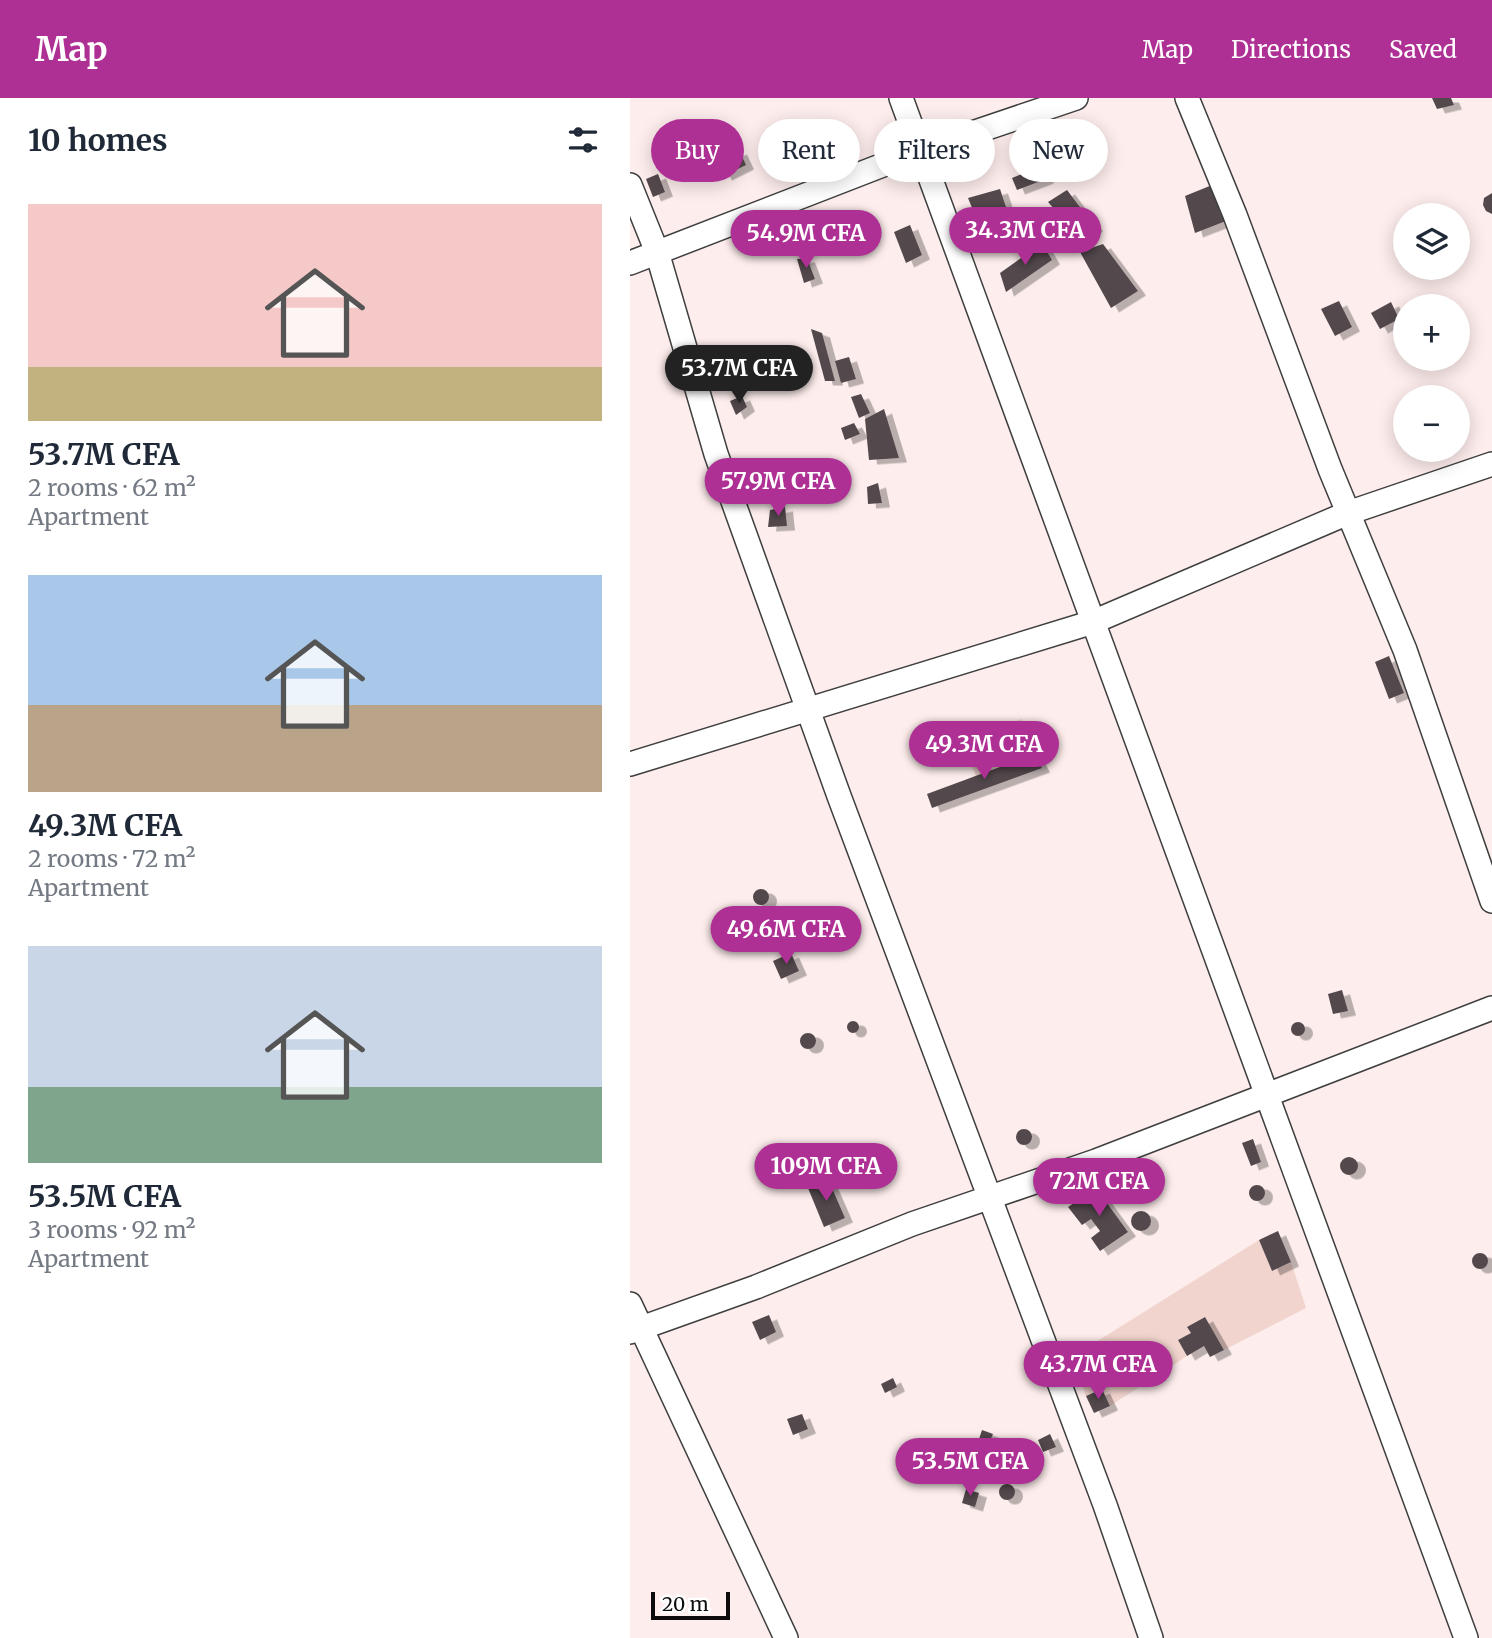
<!DOCTYPE html>
<meta charset="utf-8">
<style>
body{margin:0;font-family:Merriweather,serif;background:#f6f6f7;color:#1f2937;height:100vh;display:flex;flex-direction:column;font-size:26px;white-space:nowrap}
*{box-sizing:border-box;margin:0}
p{font-size:23px;color:#747a83}
.icon{flex:none;width:38px;height:38px;fill:none;stroke:currentColor;stroke-width:2;stroke-linecap:round;stroke-linejoin:round}
.map{position:relative;flex:1;overflow:hidden}
.sheet{display:flex;flex-direction:column;background:#fff;width:630px}
.sheet>*{flex:none}
.hud{position:absolute;left:21px;top:21px;width:665px;height:63px;display:flex;gap:14px}
.controls{position:absolute;left:763px;top:105px;display:grid;gap:14px}
.controls a{display:grid;place-items:center;width:77px;height:77px;border-radius:50%;background:#fff;box-shadow:0 4px 18px #0003;font-size:35px}
.scale{position:absolute;left:21px;bottom:18px;width:79px;box-sizing:border-box;padding-left:7px;border:4px solid #0c0c0c;border-top:0;font-size:19px;line-height:24px;white-space:nowrap;color:#0c0c0c;-webkit-text-stroke:5px #fff;paint-order:stroke}
.price{position:absolute;translate:-50% -60px;padding:0 16px;border-radius:24px;background:#af3094;color:#fff;font-size:23px;line-height:46px;filter:drop-shadow(0 2px 4px #0008)}
.price::after{content:'';position:absolute;left:50%;top:42px;width:21px;height:16px;margin-left:-10px;background:inherit;clip-path:polygon(0 0,100% 0,50% 100%)}
.price.current{background:#222;color:#fff}
ul{padding:0;list-style:none}
li{display:grid;align-content:center;gap:14px;height:371px;padding:0 28px}
li span{display:grid;place-items:center;height:217px;border-radius:0px;color:#555}
li>.icon{margin-inline-start:auto}
span .icon{width:126px;height:126px;fill:#fffc;stroke-width:1}
li b{font-size:30px}
h2{display:flex;justify-content:space-between;align-items:center;height:84px;padding:0 28px;font-size:30px}
.chip{padding:0 24px;border-radius:32px;background:#fff;box-shadow:0 4px 18px #0003;font-size:24px;line-height:63px}
.chip.current{background:#af3094;color:#fff}
header{display:flex;align-items:center;gap:42px;box-sizing:border-box;height:98px;padding:0 35px;background:#af3094;color:#fff}
header strong{font-size:33px}
nav{display:flex;gap:38px;margin-inline-start:auto;font-size:24px}
main{display:flex;flex:1;min-height:0}
.map>svg:first-child{display:block}
.farmland{fill:#f1d4ce}
.building{fill:#53494d;filter:url(#shadow)}
.lines{fill:none;stroke-linecap:round;stroke-linejoin:round}
.minor-casing{stroke:#3f3f3f;stroke-width:26}
.minor{stroke:#fff;stroke-width:23}
</style>
<header>
<strong>Map</strong>
<nav><a>Map</a><a>Directions</a><a>Saved</a></nav>
</header>
<main>
<section class="sheet">
<h2>10 homes<svg class="icon" aria-label="filters" viewBox="0 0 24 24"><path d="M4 7h16M4 17h16"/><circle cx="9" cy="7" r="2"/><circle cx="15" cy="17" r="2"/></svg></h2>
<ul>
<li><span style="background:linear-gradient(#f6c9c9 75%,#c2b280 0)"><svg class="icon" aria-label="home" viewBox="0 0 24 24"><path d="M3 11l9-7 9 7M6 9v11h12V9"/></svg></span><div><b>53.7M CFA</b><p>2 rooms · 62 m²</p><p>Apartment</p></div></li>
<li><span style="background:linear-gradient(#a9c7e8 60%,#b9a48a 0)"><svg class="icon" aria-label="home" viewBox="0 0 24 24"><path d="M3 11l9-7 9 7M6 9v11h12V9"/></svg></span><div><b>49.3M CFA</b><p>2 rooms · 72 m²</p><p>Apartment</p></div></li>
<li><span style="background:linear-gradient(#c9d6e8 65%,#7fa58c 0)"><svg class="icon" aria-label="home" viewBox="0 0 24 24"><path d="M3 11l9-7 9 7M6 9v11h12V9"/></svg></span><div><b>53.5M CFA</b><p>3 rooms · 92 m²</p><p>Apartment</p></div></li>
</ul>
</section>
<div class="map">
<svg width="862" height="1540" viewBox="0 0 862 1540">
<defs>
<filter id="shadow"><feDropShadow dx="8" dy="4.5" stdDeviation="0" flood-color="#0004"/></filter>
</defs>
<rect width="100%" height="100%" fill="#fdedec"/>
<path class="farmland" d="M392,621L405,656L346,678L333,643Z
M629,1142L642,1173L661,1164L676,1210L594,1252L574,1219L558,1229L561,1235L548,1242L557,1258L480,1308L472,1291L456,1298L442,1259Z"/>
<path class="building" d="M802,0H821L824,7L807,11Z
M109,52L116,67L94,78L86,63Z
M411,68L416,81L387,92L382,80Z
M28,76L35,94L23,99L16,81Z
M587,85L596,123L565,135L555,98Z
M370,91L383,130L354,139L338,100Z
M437,92L465,129L450,140L418,104Z
M862,95V116L856,113L853,107L854,100Z
M280,127L292,157L276,165L264,134Z
M412,145L422,162L376,194L370,175Z
M473,146L508,193L481,210L450,154Z
M177,160L185,181L174,185L167,161Z
M709,203L722,229L705,238L691,211Z
M761,204L769,221L750,231L741,215Z
M181,231L192,235L205,283H195Z
M219,259L226,281L211,285L205,263Z
M231,296L240,315L229,320L221,299Z
M112,298L117,309L106,317L100,303Z
M254,311L269,360L239,362L235,321Z
M224,325L230,336L215,342L211,330Z
M248,385L252,405L238,406L237,389Z
M155,409L157,428L138,429L140,412Z
M759,558L774,595L759,601L745,564Z
M405,656L412,670L302,710L297,696Z
M123 799a8 8 0 1 1 16 0a8 8 0 1 1-16 0Z
M161,855L169,873L151,881L143,863Z
M712,892L718,913L703,916L698,896Z
M217 929a6 6 0 1 1 12 0a6 6 0 1 1-12 0Z
M661 931a7 7 0 1 1 14 0a7 7 0 1 1-14 0Z
M170 943a8 8 0 1 1 16 0a8 8 0 1 1-16 0Z
M386 1039a8 8 0 1 1 16 0a8 8 0 1 1-16 0Z
M623,1041L631,1064L621,1068L612,1045Z
M710 1068a9 9 0 1 1 18 0a9 9 0 1 1-18 0Z
M198,1081L215,1120L194,1129L178,1090Z
M619 1095a8 8 0 1 1 16 0a8 8 0 1 1-16 0Z
M466,1090L498,1134L470,1153L461,1140L470,1133L461,1121L452,1127L438,1109Z
M501 1123a10 10 0 1 1 20 0a10 10 0 1 1-20 0Z
M648,1133L661,1164L642,1173L629,1142Z
M842 1163a8 8 0 1 1 16 0a8 8 0 1 1-16 0Z
M139,1217L146,1234L130,1242L122,1224Z
M575,1219L594,1252L580,1259L574,1248L557,1258L548,1242L561,1235L557,1229Z
M263,1280L267,1289L255,1295L251,1286Z
M472,1291L480,1308L464,1315L456,1298Z
M172,1316L178,1331L163,1337L157,1321Z
M352,1332L363,1336L359,1345L349,1341Z
M420,1336L426,1349L413,1354L408,1342Z
M296 1354a11 11 0 1 1 22 0a11 11 0 1 1-22 0Z
M369 1394a8 8 0 1 1 16 0a8 8 0 1 1-16 0Z
M336,1391L349,1395L345,1409L332,1405Z"/>
<g class="lines">
<defs>
<path id="minor" d="M271,0L836,1540
M557,0L605,117L700,371L775,552L862,803
M0,87L27,154L86,356L209,698L475,1407L521,1540
M0,165L289,53L446,0
M0,666L463,524L718,415L862,366
M0,1206L156,1540
M0,1234L126,1189L282,1126L466,1063L862,910"/>
</defs>
<use href="#minor" class="minor-casing"/>
<use href="#minor" class="minor"/>
</g>
</svg>
<div class="controls">
<a><svg class="icon" aria-label="layers" viewBox="0 0 24 24"><path d="M12 4l9 5-9 5-9-5zM3 14l9 5 9-5"/></svg></a>
<a>+</a>
<a>−</a>
</div>
<div class="scale">20 m</div>
<b class="price" style="left:395px;top:169px">34.3M CFA</b>
<b class="price" style="left:176px;top:172px">54.9M CFA</b>
<b class="price current" style="left:109px;top:307px">53.7M CFA</b>
<b class="price" style="left:148px;top:420px">57.9M CFA</b>
<b class="price" style="left:354px;top:683px">49.3M CFA</b>
<b class="price" style="left:156px;top:868px">49.6M CFA</b>
<b class="price" style="left:196px;top:1105px">109M CFA</b>
<b class="price" style="left:469px;top:1120px">72M CFA</b>
<b class="price" style="left:468px;top:1303px">43.7M CFA</b>
<b class="price" style="left:340px;top:1400px">53.5M CFA</b>
<div class="hud">
<a class="chip current">Buy</a>
<a class="chip">Rent</a>
<a class="chip">Filters</a>
<a class="chip">New</a>
</div>
</div>
</main>
